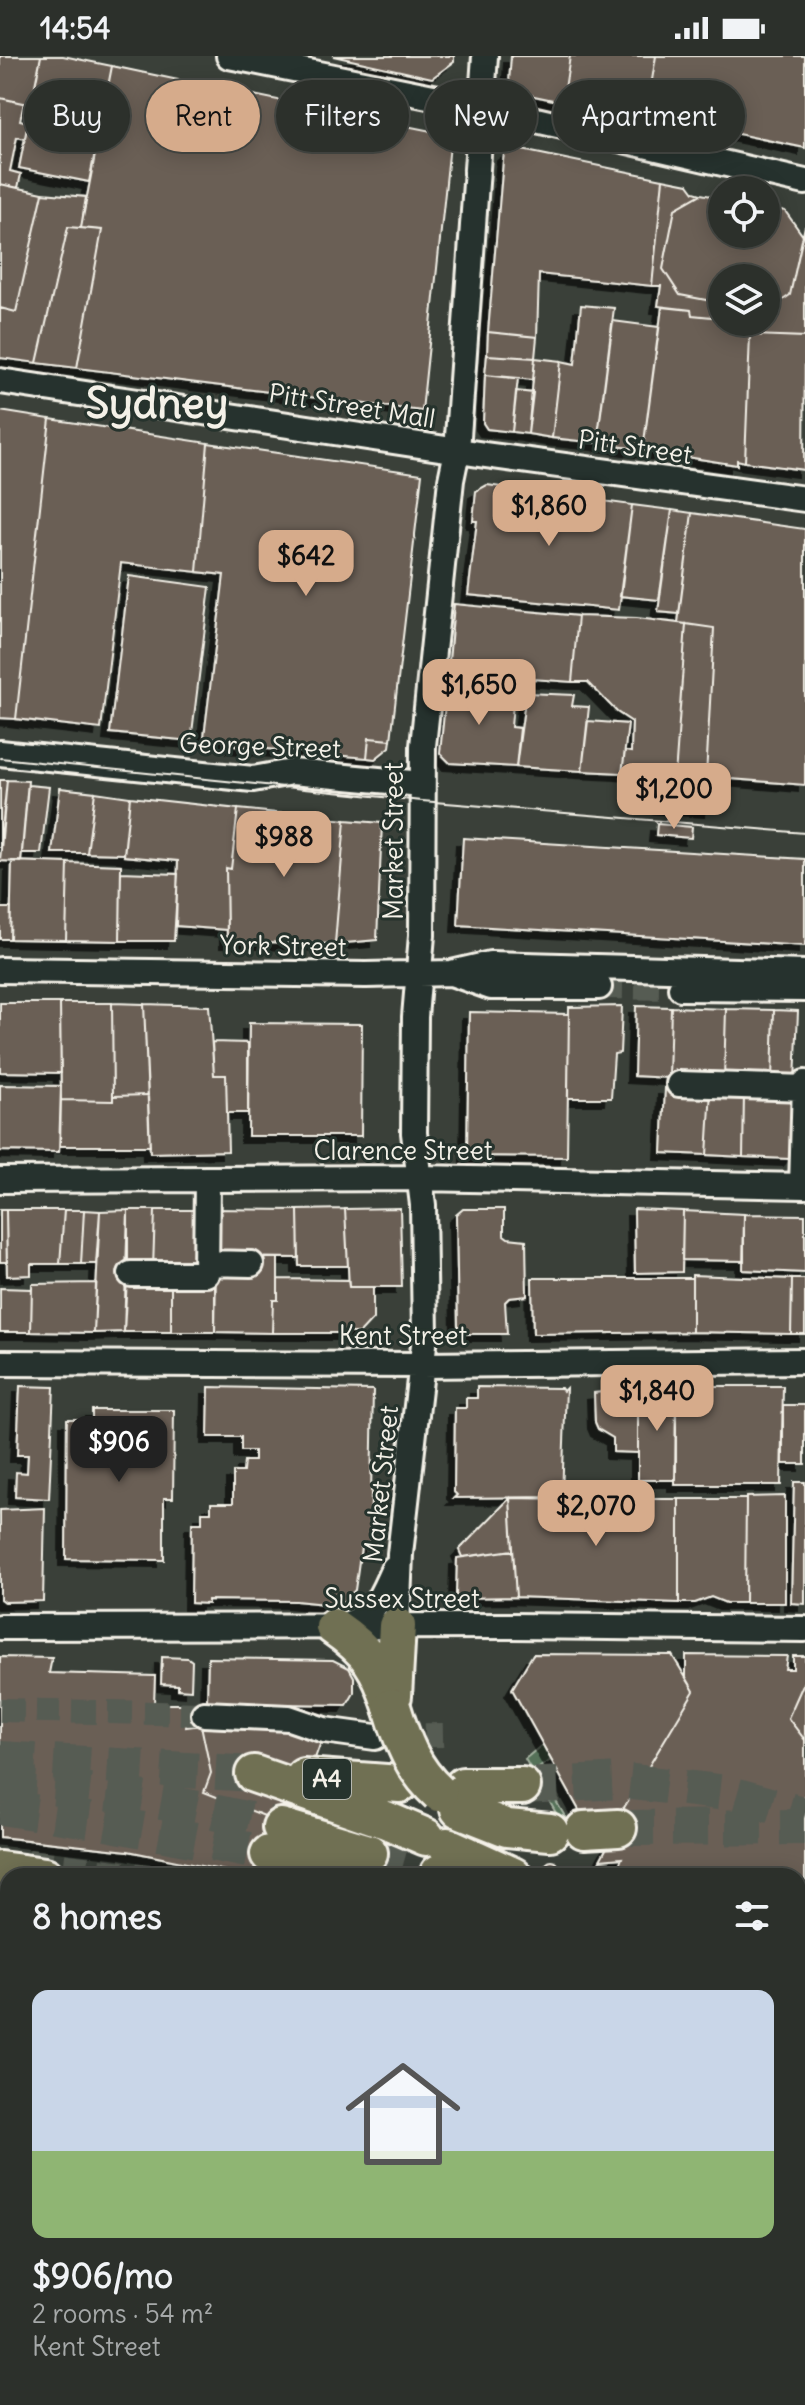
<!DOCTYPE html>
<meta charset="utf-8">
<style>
body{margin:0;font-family:Delius,sans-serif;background:#343833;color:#f1f3f6;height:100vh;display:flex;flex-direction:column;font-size:30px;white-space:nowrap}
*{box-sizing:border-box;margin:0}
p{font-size:26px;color:#a6a9a9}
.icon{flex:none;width:44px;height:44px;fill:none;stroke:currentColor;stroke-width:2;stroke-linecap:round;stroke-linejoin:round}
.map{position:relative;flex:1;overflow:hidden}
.panel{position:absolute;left:0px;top:1812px;width:806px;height:538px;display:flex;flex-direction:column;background:#2c302b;border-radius:24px 24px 0 0;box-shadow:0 4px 20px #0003,0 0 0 2px #484b47}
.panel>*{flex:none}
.hud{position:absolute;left:24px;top:24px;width:758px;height:72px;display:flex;gap:16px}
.fabs{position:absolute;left:708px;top:120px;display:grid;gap:16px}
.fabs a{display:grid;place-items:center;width:72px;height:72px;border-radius:50%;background:#2c302b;box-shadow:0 4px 20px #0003,0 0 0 2px #484b47;font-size:40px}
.price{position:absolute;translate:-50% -68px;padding:0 18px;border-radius:16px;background:#d6ab8b;color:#111;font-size:26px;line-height:52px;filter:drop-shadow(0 2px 4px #0008)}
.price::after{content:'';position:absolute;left:50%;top:48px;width:24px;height:18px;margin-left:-12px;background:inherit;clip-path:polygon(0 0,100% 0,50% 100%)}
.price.on{background:#222;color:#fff}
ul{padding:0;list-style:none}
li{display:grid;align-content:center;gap:16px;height:424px;padding:0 32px}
li span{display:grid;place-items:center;height:248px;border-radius:16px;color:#555}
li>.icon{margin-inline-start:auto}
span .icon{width:144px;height:144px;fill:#fffc;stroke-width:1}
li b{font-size:34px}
h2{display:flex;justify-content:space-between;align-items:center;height:96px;padding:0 32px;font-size:34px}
.tag{padding:0 28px;border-radius:36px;background:#2c302b;box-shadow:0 4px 20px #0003,0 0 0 2px #484b47;font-size:28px;line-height:72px}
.tag.on{background:#d6ab8b;color:#111}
.status{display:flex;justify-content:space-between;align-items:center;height:56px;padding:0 40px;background:#2c302b;direction:ltr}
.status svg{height:22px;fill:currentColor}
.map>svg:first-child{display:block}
.green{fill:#557159;stroke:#a4b1a0;stroke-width:2}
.water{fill:#48656d;stroke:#8d9d9e;stroke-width:2}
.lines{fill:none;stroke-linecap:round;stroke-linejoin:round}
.ferry{stroke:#afb9b7;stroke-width:2;stroke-dasharray:10 8;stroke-linecap:butt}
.building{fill:#6a5e55;stroke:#f4f1e8;stroke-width:2;filter:url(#shadow)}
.minor-tunnel{stroke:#565b53;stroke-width:24;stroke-dasharray:24 12;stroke-linecap:butt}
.highway-tunnel{stroke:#565b53;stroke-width:36;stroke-dasharray:36 18;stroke-linecap:butt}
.minor-casing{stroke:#f4f1e8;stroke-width:30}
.highway-casing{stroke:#f4f1e8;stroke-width:42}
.minor{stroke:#26332d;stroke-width:24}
.highway{stroke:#706f52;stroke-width:36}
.tram{stroke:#f4f1e8;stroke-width:2}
.highway-bridge-casing{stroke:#f4f1e8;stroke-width:42;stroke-linecap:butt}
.highway-bridge{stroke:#706f52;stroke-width:36}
.labels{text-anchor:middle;stroke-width:6;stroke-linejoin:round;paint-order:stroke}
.shield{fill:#26332d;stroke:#b6b8b0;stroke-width:2}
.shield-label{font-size:24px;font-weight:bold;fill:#f4f1e8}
.street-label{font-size:26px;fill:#f4f1e8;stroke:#26332d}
.town-label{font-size:42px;font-weight:bold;fill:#f4f1e8;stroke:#26332d}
</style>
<div class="status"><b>14:54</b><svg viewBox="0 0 49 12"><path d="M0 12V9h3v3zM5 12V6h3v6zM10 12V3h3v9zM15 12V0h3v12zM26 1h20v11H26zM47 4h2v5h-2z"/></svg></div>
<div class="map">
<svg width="805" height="2349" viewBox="0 0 805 2349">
<defs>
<filter id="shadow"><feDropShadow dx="-7" dy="7" stdDeviation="0" flood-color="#0009"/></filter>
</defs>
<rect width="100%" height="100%" fill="#3a4039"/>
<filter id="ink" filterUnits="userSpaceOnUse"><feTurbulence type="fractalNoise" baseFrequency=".0125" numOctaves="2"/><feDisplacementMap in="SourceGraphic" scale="16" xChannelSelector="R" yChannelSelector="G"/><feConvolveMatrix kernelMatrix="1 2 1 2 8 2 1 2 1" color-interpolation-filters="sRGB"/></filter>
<g filter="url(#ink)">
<path class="green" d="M543,1688L551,1704L537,1713L573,1774L567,1776L525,1703Z"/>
<path class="water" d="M798,2196L805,2198V2349H0V2226L8,2210V2342H798Z"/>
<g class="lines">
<path class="ferry" d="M137,2349L140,2342"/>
</g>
<path class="building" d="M0,0H41L31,49L0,42Z
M41,0H63L112,10L89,126L19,112Z
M333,0H454V6L432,22Z
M511,0H570L563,46L515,36L509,27Z
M570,0H656L652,24L658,29L652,60L563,46Z
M656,0H805V92L652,60L658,29L652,24Z
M112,10L202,29L201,38L232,43L234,35L317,52L313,87L327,89L332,55L451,79L422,355L77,312L102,174L81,172Z
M0,42L24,47L20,64L28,66L25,83L17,81L10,115L21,118L18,132L0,128Z
M512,92L663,123L652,230L539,218L537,281L488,276L503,105L504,98Z
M663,123L688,128L694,136L701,138L675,153L663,213L680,239L722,247V262L692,259L691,254L658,250L661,230H652Z
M0,128L43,137L16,256L0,252Z
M43,137L86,141L81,172L68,171L37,307L0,302V252L16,256Z
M701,138L722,142V178H766V151L785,155L803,180L790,239L766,256V222H722V247L680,239L663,213L675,153Z
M805,170V281L750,279L748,266H766V256L790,239Z
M68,171L102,174L77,312L37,307Z
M581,249L614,252L597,387L552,382L561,305L575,308Z
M662,251L691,254L692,259L722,262V266H748L750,279L745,406L737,404V409L643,394Z
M613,265L659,271L643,394L597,387Z
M488,276L537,281L535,302L487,299Z
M750,279L805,281L804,414L745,406Z
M487,299L535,302L533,324L485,319Z
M535,302L561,305L552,382L528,378Z
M485,319L518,322L512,376L487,373L483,367Z
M516,335L533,337L528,378L512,376Z
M0,355L50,363L16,663L0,662Z
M50,363L208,387L197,516L121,507L101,673L16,663Z
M208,387L422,418L391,684L369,682L367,702L234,690L235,684L204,681L224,519L197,516Z
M487,429L632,449L619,554L468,539L477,465H473L476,435Z
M632,449L672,454L659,544L620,540Z
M672,454L692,457L679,558L658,556Z
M692,457L805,473V729L706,721L714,572L678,567Z
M129,520L210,531L191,685L110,677Z
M454,548L578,560L572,626L491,620L490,634L447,629Z
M578,560L637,562L686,568L675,721L622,717L625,695L631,696L632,666L617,656L588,626H572Z
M686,568L714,572L706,721L701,720L700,723L675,721Z
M447,629L514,635L511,671L520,672L516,711L450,707L440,697Z
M526,637L574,639L572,650L589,651L582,715L516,711Z
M588,665L628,668L622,717L582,715Z
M369,682L391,684L390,691L375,703L367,702Z
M0,724H7L0,792Z
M7,724L28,725L21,806L0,805Z
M28,729L49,731L41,797H22Z
M60,732L95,736L87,797H52Z
M95,736L130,741L124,798L87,797Z
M642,737L712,743L711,754L641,749Z
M130,741L238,753L231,813L226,812L227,874L176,870L178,805L124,800Z
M238,753L345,764L335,888L227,885L226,812L231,813Z
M345,764L382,767L377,884L335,888Z
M657,768L692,771L691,782L656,779Z
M463,782L805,803V890L458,869Z
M12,805L68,807L66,884L10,883Z
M68,807L121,809L120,885L66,884Z
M121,816L178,818L174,885H120Z
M0,852H11L10,883H0Z
M0,947H60L61,1017L0,1016Z
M60,947H112L113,1045L61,1044Z
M112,947L144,948L148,1039L113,1040Z
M144,948L209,950L214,1019H226L228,1095L150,1097Z
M622,950L620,997L614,998L611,1042H568L569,951Z
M636,950L671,951L669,1022L634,1020Z
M671,951L726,953L724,1023L669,1022Z
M726,953L774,954L772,1025L724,1023Z
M774,954L798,955L795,1026L772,1025Z
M469,956L569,958L567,1101L467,1100Z
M249,967L362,968L361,1080H248Z
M212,986L248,987V1057H227L226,1019H214Z
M0,1029L61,1030L59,1096L0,1095Z
M665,1032L711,1034L707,1099L662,1097Z
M711,1034L744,1036L743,1101L707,1099Z
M148,1039L150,1090H60L61,1044L113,1045V1040Z
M744,1040H799L797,1095L790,1103L743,1101Z
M400,1152L402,1231H349L345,1153Z
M213,1153L298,1154L299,1202L213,1201Z
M345,1153L348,1210H299L298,1154Z
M463,1153H504V1179L508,1182L526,1184L527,1240L509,1242L505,1246L507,1278H465L458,1270L456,1159Z
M634,1153L683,1155L682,1216L635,1217Z
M0,1154H6L7,1206H0Z
M6,1154H64L60,1208H31V1219L7,1220Z
M64,1154H84L81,1208H60Z
M84,1154L100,1155L96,1208H81Z
M128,1154L124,1276L94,1277L100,1155Z
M128,1154H155L153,1213L128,1212Z
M155,1154H201V1212L153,1213Z
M683,1155L744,1158V1205L682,1204Z
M744,1158L805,1159V1217L743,1214Z
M258,1202H278V1244H273L272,1277L215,1276L216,1214Z
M692,1219L792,1223L791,1278L692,1276Z
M532,1222H692V1276L533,1278Z
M127,1223L171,1225V1276H124Z
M278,1223L348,1224L349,1231H373V1263L360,1277H272L273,1244H278Z
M792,1223H805V1278H791Z
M215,1224V1276H171V1225Z
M96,1227L94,1277L31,1276L32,1228Z
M0,1232L32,1233L31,1276H0Z
M20,1330L54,1331L49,1443L15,1441L16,1416L27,1417L28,1399H17Z
M676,1330V1424H638V1332Z
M676,1330H783L781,1429H675Z
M209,1331L373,1334L370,1491H361L355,1534L344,1546L334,1549L296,1545L208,1544V1548L191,1547L192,1467H202V1456H211V1447H233V1416H243L244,1405H254V1395H241V1381H208Z
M477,1331L561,1332L563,1335L566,1332L562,1441L454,1442L457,1439L454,1436L455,1352H466V1342H477Z
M638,1332V1397L613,1396V1382L598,1373L595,1366L594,1337Z
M783,1349H805V1408H783Z
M92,1354H174L173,1442H164V1504L66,1503L67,1363H92Z
M794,1426H805V1548L791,1547Z
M571,1429H603V1443H679V1547L516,1541L510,1442L571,1443Z
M785,1440V1547H745L746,1441Z
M510,1442L513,1494L462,1501L459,1494Z
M679,1443H746L745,1547H726L711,1541L695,1547H679Z
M45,1452L43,1545L4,1546L0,1543V1454Z
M513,1494L516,1541L460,1542L456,1539L457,1502Z
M533,1598L672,1599L694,1635L622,1755L579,1754L512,1633Z
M686,1599L787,1600L785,1613H793V1600H805V1624L788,1662L805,1684V1917L798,1913V1820H618V1812L622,1802L600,1804L625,1759L622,1755L694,1635L686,1621Z
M0,1601L52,1602L49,1617L155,1620L154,1648H187L186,1671L201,1669L211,1717L204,1736L272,1763L267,1820H250L128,1795L0,1781Z
M162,1601L188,1602L192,1605L191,1634L178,1633V1629L161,1628Z
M208,1602L333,1604L349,1612L354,1621V1637L347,1649L207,1647Z
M805,1624V1684L788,1662Z
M187,1648L204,1649L322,1683L300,1744L294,1753L272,1763L204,1736L211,1717L201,1669L186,1671Z
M545 1812a7 7 0 1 1 14 0a7 7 0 1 1-14 0Z
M0,1849L8,1850V2118L0,2133Z
M798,2036L805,2038V2141L798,2138Z"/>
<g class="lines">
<path class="minor-tunnel" d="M599,931L681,932
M0,1654L204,1658
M389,1680L443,1679
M28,1805L149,1820"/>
<path class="highway-tunnel" d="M0,1703L254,1718
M0,1729C96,1730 188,1750 281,1771
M522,1730L624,1725L727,1737L805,1759
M0,1751L96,1765L269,1798
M618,1772L804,1771
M369,1797L439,1817"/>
<defs>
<path id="minor" d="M229,0L458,46L805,126
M0,325L485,399L805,443
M0,697L253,723L292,716L422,728
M0,914L366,919L451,917L490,908L805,917
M451,917L491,931H599
M681,932L805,933
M679,1028L805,1032
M0,1124L420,1122L805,1130
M802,1130L805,1027
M206,1207L251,1208
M131,1218H206L207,1123
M0,1307L422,1309L805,1305
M344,1569C376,1560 381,1540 394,1512
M397,1570L400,1498L425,1280L423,1149L414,1077L415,961L422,879L423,690L451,424L457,395L485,0
M0,1571L514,1570L805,1573
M204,1658L289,1662L324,1674L375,1681
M798,2021L805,2024
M205,2349L207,2342"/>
<path id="highway" d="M334,1571C369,1595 379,1611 392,1651
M393,1640L397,1570
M254,1718L386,1764L426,1781
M304,1721L400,1728
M463,1730H522
M459,1753L507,1772L550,1776
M281,1771L369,1797
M584,1774L618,1772
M447,1790L513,1820
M269,1798L341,1820
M0,1814L45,1820
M439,1817L449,1820
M798,1943L805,1947
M798,1999L805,2002"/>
</defs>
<use href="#minor" class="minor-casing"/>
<use href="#highway" class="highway-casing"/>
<use href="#minor" class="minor"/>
<use href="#highway" class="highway"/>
<path class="tram" d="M0,702L422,745L805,777"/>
<defs>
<path id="highway-bridge" d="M392,1651C402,1684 413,1714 439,1737"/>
</defs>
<use href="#highway-bridge" class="highway-bridge-casing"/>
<use href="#highway-bridge" class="highway-bridge"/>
</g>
</g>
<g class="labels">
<rect class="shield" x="303" y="1703" width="48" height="40" rx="6"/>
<g class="shield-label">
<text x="327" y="1731">A4</text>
</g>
<g class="street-label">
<text transform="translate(352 350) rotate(9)" y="9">Pitt Street Mall</text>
<text transform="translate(635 391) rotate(8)" y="9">Pitt Street</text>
<text transform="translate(260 690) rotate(2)" y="9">George Street</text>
<text transform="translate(394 785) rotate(-90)" y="9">Market Street</text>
<text transform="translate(283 890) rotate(1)" y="9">York Street</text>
<text x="403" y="1104">Clarence Street</text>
<text x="403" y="1289">Kent Street</text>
<text transform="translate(381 1428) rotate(-84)" y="9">Market Street</text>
<text x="402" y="1552">Sussex Street</text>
</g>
<g class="town-label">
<text x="157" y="362">Sydney</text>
</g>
</g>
</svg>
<div class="fabs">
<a><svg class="icon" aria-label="locate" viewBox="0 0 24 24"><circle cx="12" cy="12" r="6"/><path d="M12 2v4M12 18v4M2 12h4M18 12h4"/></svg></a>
<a><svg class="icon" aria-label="layers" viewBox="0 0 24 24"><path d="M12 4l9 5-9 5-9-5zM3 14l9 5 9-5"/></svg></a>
</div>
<b class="price" style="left:549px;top:492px">$1,860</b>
<b class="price" style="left:306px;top:542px">$642</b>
<b class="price" style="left:479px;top:671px">$1,650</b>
<b class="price" style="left:674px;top:775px">$1,200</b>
<b class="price" style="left:284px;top:823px">$988</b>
<b class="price" style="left:657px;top:1377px">$1,840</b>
<b class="price on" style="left:119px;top:1428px">$906</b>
<b class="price" style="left:596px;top:1492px">$2,070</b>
<div class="hud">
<a class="tag">Buy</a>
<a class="tag on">Rent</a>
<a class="tag">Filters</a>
<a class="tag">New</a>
<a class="tag">Apartment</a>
</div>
<section class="panel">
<h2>8 homes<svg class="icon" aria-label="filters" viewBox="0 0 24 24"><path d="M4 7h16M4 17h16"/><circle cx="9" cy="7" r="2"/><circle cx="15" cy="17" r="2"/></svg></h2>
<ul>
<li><span style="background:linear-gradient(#c9d6e8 65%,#8fb573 0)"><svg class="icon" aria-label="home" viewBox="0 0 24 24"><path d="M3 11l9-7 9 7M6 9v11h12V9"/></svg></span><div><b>$906/mo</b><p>2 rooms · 54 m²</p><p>Kent Street</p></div></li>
</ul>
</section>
</div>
